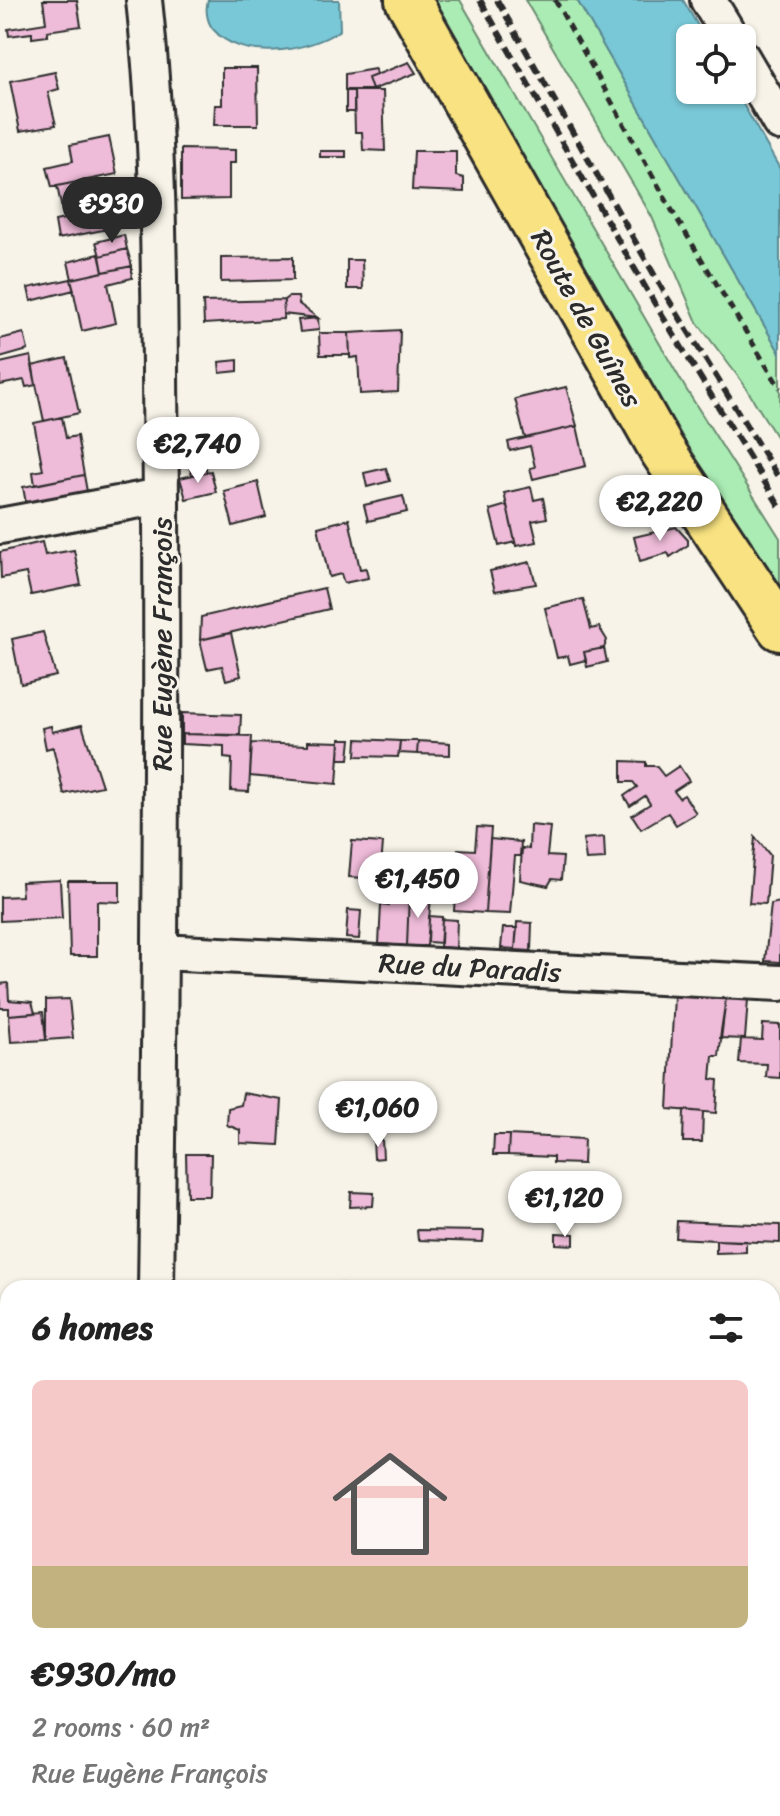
<!DOCTYPE html>
<meta charset="utf-8">
<style>
body{margin:0;font-family:Sriracha,sans-serif;background:#f6f6f6;color:#222;height:100vh;display:flex;flex-direction:column;font-size:30px;white-space:nowrap}
*{box-sizing:border-box;margin:0}
p{font-size:26px;color:#767676}
.icon{flex:none;width:44px;height:44px;fill:none;stroke:currentColor;stroke-width:2;stroke-linecap:round;stroke-linejoin:round}
.map{position:relative;flex:1;overflow:hidden}
.sheet{position:absolute;left:0px;top:1280px;width:780px;height:536px;display:flex;flex-direction:column;background:#fff;border-radius:24px 24px 0 0;box-shadow:0 2px 6px #0004}
.sheet>*{flex:none}
.fabs{position:absolute;left:676px;top:24px;display:grid;gap:16px}
.fabs a{display:grid;place-items:center;width:80px;height:80px;border-radius:12px;background:#fff;box-shadow:0 2px 6px #0004;font-size:40px}
.price{position:absolute;translate:-50% -68px;padding:0 18px;border-radius:28px;background:#fff;color:#222;font-size:26px;line-height:52px;filter:drop-shadow(0 2px 4px #0008)}
.price::after{content:'';position:absolute;left:50%;top:48px;width:24px;height:18px;margin-left:-12px;background:inherit;clip-path:polygon(0 0,100% 0,50% 100%)}
.price.active{background:#2b2b2b;color:#fff}
ul{padding:0;list-style:none}
li{display:grid;align-content:center;gap:16px;height:424px;padding:0 32px}
li+li{border-top:2px solid #e0e0e0}
li span{display:grid;place-items:center;height:248px;border-radius:12px;color:#555}
li>.icon{margin-inline-start:auto}
span .icon{width:144px;height:144px;fill:#fffc;stroke-width:1}
li b{font-size:34px}
h2{display:flex;justify-content:space-between;align-items:center;height:96px;padding:0 32px;font-size:34px}
.map>svg:first-child{display:block}
.green{fill:#abecb4;stroke:#6b8c70;stroke-width:2}
.water{fill:#79c8d7;stroke:#5a8992;stroke-width:2}
.lines{fill:none;stroke-linecap:round;stroke-linejoin:round}
.stream{stroke:#5a8992;stroke-width:8}
.building{fill:#eebbd8;stroke:#2b2b2b;stroke-width:2}
.minor-casing{stroke:#2b2b2b;stroke-width:40}
.major-casing{stroke:#2b2b2b;stroke-width:50}
.path{stroke:#2b2b2b;stroke-width:5;stroke-dasharray:8 6;stroke-linecap:butt}
.minor{stroke:#f7f3e8;stroke-width:34}
.major{stroke:#f8e281;stroke-width:44}
.rail{stroke:#2b2b2b;stroke-width:6;stroke-dasharray:12 6;stroke-linecap:butt}
.labels{text-anchor:middle;stroke-width:6;stroke-linejoin:round;paint-order:stroke}
.street-label{font-size:28px;fill:#2b2b2b;stroke:#f7f3e8}
</style>
<div class="map">
<svg width="780" height="1816" viewBox="0 0 780 1816">
<rect width="100%" height="100%" fill="#f7f3e8"/>
<filter id="ink" filterUnits="userSpaceOnUse"><feTurbulence type="fractalNoise" baseFrequency=".0125" numOctaves="2"/><feDisplacementMap in="SourceGraphic" scale="16" xChannelSelector="R" yChannelSelector="G"/><feConvolveMatrix kernelMatrix="1 2 1 2 8 2 1 2 1" color-interpolation-filters="sRGB"/></filter>
<g filter="url(#ink)">
<path class="green" d="M427,0H460L686,389L780,538V603L744,552Z
M525,0H577L780,353V443L743,383L697,322L652,217Z"/>
<path class="water" d="M208,0H339L340,30C308,52 241,63 213,29C207,22 205,9 208,0Z
M577,0H683L705,38H690V90H735L780,169V353Z"/>
<g class="lines">
<path class="stream" d="M772,1482H780
M0,1548L8,1544"/>
</g>
<path class="building" d="M43,0H77L81,26L47,31L48,36L32,38V33L9,36L8,29L46,23Z
M409,62L416,73L372,90L368,78Z
M222,68H257L258,125H214L215,105H222Z
M375,69L376,75L368,78L372,90H345V74Z
M55,72L59,89L48,92L56,125L20,131L10,81Z
M346,91H354V112H346Z
M354,91H383L385,151L363,150L362,132H355Z
M109,137L117,174L52,187L47,167L73,161L70,145Z
M181,149L235,150V163H229V199L181,200Z
M320,151H346V157H320Z
M414,151H456V176L464,178V192L412,190Z
M98,178L108,229L58,239L55,221L64,219L57,186Z
M124,235L127,249L100,256L96,242Z
M127,249L132,266L103,272L100,256Z
M99,254L103,272L72,279L68,262Z
M293,257V280L221,282V258Z
M347,260H362L363,289H347Z
M132,266V278L108,284L116,323L82,331L71,279Z
M71,279L74,290L31,301L28,288Z
M288,297H298L299,304L318,318L283,314L284,300Z
M284,300L283,319L204,324L203,302Z
M318,318L319,330L300,332L298,320Z
M400,330L398,392L360,394L358,357L350,358L349,333Z
M24,333L28,350L0,358V339Z
M319,333H349L350,355H320Z
M31,356L36,385L26,387L24,380L0,385V363Z
M67,358L79,413L44,421L32,366Z
M238,360V371L220,373L219,362Z
M566,387L577,426L525,438L515,399Z
M62,417L66,438L77,436L84,475L35,485L33,472L43,470L34,423Z
M577,426L586,466L533,479L530,468L535,467L530,446L510,451L508,442Z
M202,455L207,472L192,475L187,459Z
M386,468L390,481L367,487L364,473Z
M211,471L216,492L186,499L180,478Z
M84,475L88,497L27,509L23,487Z
M258,482L266,517L233,526L224,491Z
M531,487L534,500L543,498L547,518L532,521L537,542L516,546L504,493Z
M403,496L407,512L368,521L364,505Z
M507,505L515,542L499,546L490,510Z
M349,519L360,569L366,568L368,578L344,583L341,574L329,577L318,527Z
M676,527L688,540V545L670,557L668,553L640,561L634,537Z
M42,542L45,555L74,550L81,585L31,595L26,573L1,578L0,552Z
M530,562L536,584L495,591L490,571Z
M324,588L329,609L200,640L201,617Z
M583,599L591,629L599,627L607,640L604,648L584,652L586,660L570,664L568,656L557,658L545,608Z
M43,632L56,676L21,684L12,639Z
M231,633L241,676L226,680L222,666L207,669L200,640Z
M604,648L607,662L587,667L584,652Z
M182,713L241,715L240,735L182,734Z
M82,725L102,786L64,794L53,747L46,749L42,728L51,726L52,732Z
M182,734L252,736L249,792L231,791L232,759L224,758V746L182,744Z
M340,739H351L349,759H339Z
M357,739L400,741L398,757L356,756Z
M308,741L340,742L337,784L250,776L252,743L308,745Z
M400,741H418L417,754L399,753Z
M418,741L450,743V755L417,754Z
M622,761L646,762V766H656L664,776L679,766L689,781L674,791L679,798L684,795L696,813L676,825L668,813L641,829L632,815L650,804L645,796L630,806L624,796L637,787L633,782H622Z
M530,825L550,827L547,856L563,857L561,880L552,879L548,886L520,880L522,848L529,849Z
M477,827L491,828L485,913L454,911L458,849L475,850Z
M604,837L605,859L586,860L583,839Z
M755,837L770,855L766,904L749,903Z
M490,839L521,842L520,856H515L510,914L485,913Z
M352,841L383,843L380,879L349,877Z
M60,880L62,918L0,921V897L22,896L21,882Z
M68,881H120V902L97,901V956H70Z
M390,893L409,894L407,946L379,944L381,905L389,906Z
M409,894L431,895L427,946H407Z
M780,902V962L765,961L771,904Z
M348,910L361,911L359,939L346,938Z
M429,916L442,917L441,943L428,942Z
M442,919L457,920L456,948L440,947Z
M517,922L532,923L531,951L515,950Z
M503,928H517L515,949L501,948Z
M8,983L9,1000L32,1002L35,1013L9,1015V1008H0V984Z
M674,996L726,998L719,1056H713L711,1079L718,1080L716,1113L668,1109Z
M726,998L748,999L745,1039L720,1038Z
M69,999L73,1038L46,1040V1000Z
M43,1012L46,1040L11,1042L9,1015Z
M763,1024L780,1025V1078L766,1077L767,1064L739,1063L741,1039L762,1040Z
M243,1093L282,1100L279,1145L240,1143V1130L227,1125L228,1108L241,1105Z
M684,1110L703,1112L702,1142H683Z
M494,1135H509L508,1155H493Z
M509,1135L584,1139L583,1164L553,1163V1157L508,1155Z
M373,1140H382L383,1158L374,1159Z
M186,1154H211L210,1196H187Z
M351,1192L374,1193L373,1206L350,1207Z
M677,1221L780,1225V1243L676,1238Z
M417,1230L484,1231L483,1242L418,1240Z
M556,1233L574,1234V1245L556,1244Z
M716,1240L746,1241V1252L716,1253Z
M305,1282L344,1284L343,1288H305Z"/>
<g class="lines">
<defs>
<path id="minor" d="M144,0C162,165 159,332 161,498C162,761 160,1025 156,1288
M708,0L731,38
M742,58L780,123
M0,526L161,496
M161,952L780,983
M772,1506H780"/>
<path id="major" d="M408,0L662,450L780,628"/>
</defs>
<use href="#minor" class="minor-casing"/>
<use href="#major" class="major-casing"/>
<path class="path" d="M555,0L674,214L780,388"/>
<use href="#minor" class="minor"/>
<use href="#major" class="major"/>
<path class="rail" d="M480,0L655,304L780,507
M497,0L667,297L780,480"/>
</g>
</g>
<g class="labels">
<g class="street-label">
<text transform="translate(587 318) rotate(61)" y="10">Route de Guînes</text>
<text transform="translate(161 644) rotate(-90)" y="10">Rue Eugène François</text>
<text transform="translate(470 967) rotate(3)" y="10">Rue du Paradis</text>
</g>
</g>
</svg>
<div class="fabs">
<a><svg class="icon" aria-label="locate" viewBox="0 0 24 24"><circle cx="12" cy="12" r="6"/><path d="M12 2v4M12 18v4M2 12h4M18 12h4"/></svg></a>
</div>
<b class="price active" style="left:112px;top:245px">€930</b>
<b class="price" style="left:198px;top:485px">€2,740</b>
<b class="price" style="left:660px;top:543px">€2,220</b>
<b class="price" style="left:418px;top:920px">€1,450</b>
<b class="price" style="left:378px;top:1149px">€1,060</b>
<b class="price" style="left:565px;top:1239px">€1,120</b>
<section class="sheet">
<h2>6 homes<svg class="icon" aria-label="filters" viewBox="0 0 24 24"><path d="M4 7h16M4 17h16"/><circle cx="9" cy="7" r="2"/><circle cx="15" cy="17" r="2"/></svg></h2>
<ul>
<li><span style="background:linear-gradient(#f6c9c9 75%,#c2b280 0)"><svg class="icon" aria-label="home" viewBox="0 0 24 24"><path d="M3 11l9-7 9 7M6 9v11h12V9"/></svg></span><div><b>€930/mo</b><p>2 rooms · 60 m²</p><p>Rue Eugène François</p></div></li>
</ul>
</section>
</div>
